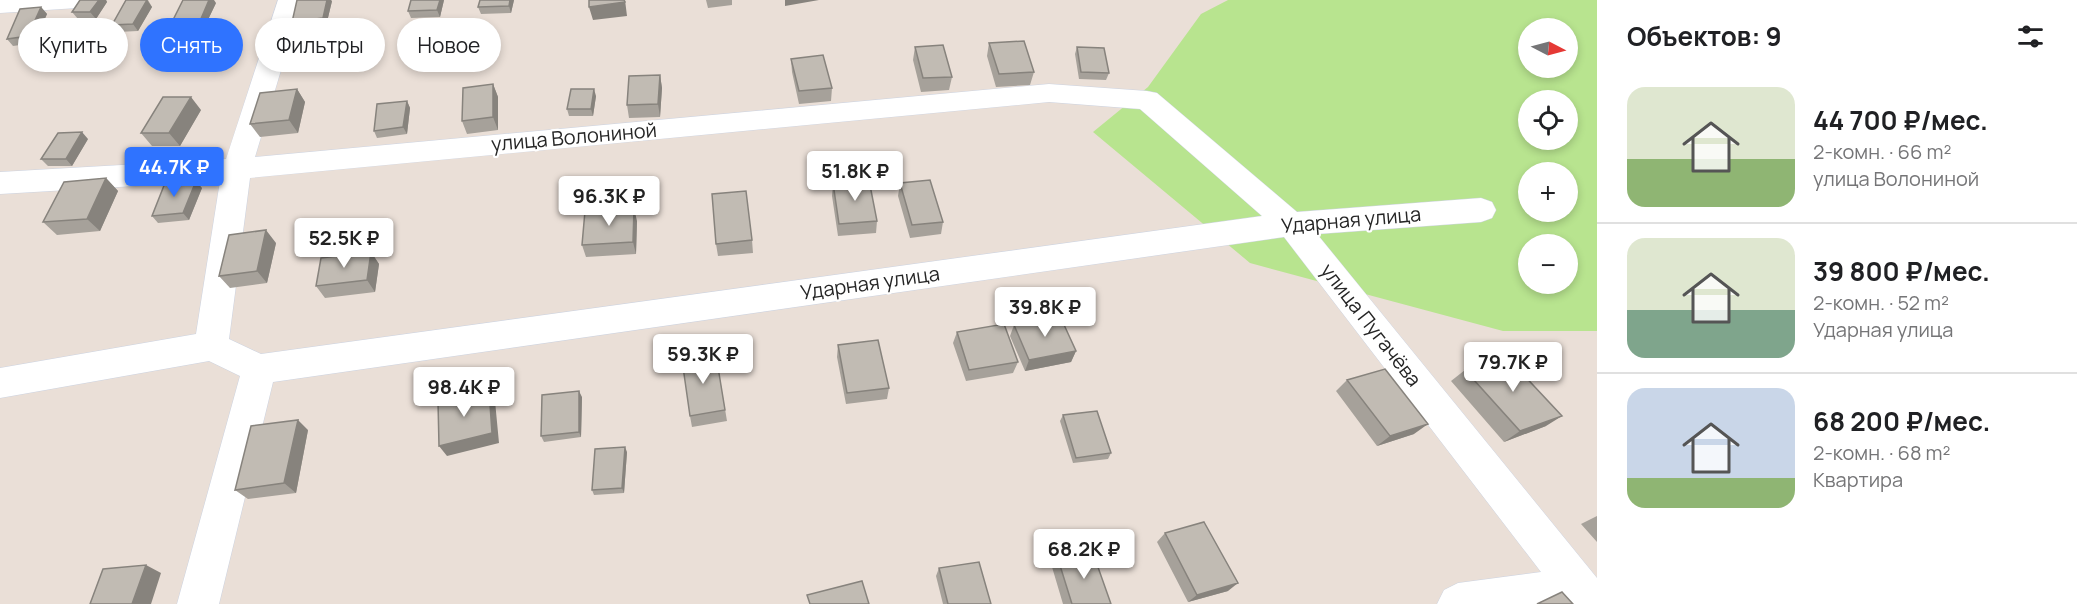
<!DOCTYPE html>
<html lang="ru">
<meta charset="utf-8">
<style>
body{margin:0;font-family:Manrope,sans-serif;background:#f2f2f2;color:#202124;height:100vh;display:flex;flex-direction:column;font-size:22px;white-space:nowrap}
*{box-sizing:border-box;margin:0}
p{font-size:20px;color:#757577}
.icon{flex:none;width:33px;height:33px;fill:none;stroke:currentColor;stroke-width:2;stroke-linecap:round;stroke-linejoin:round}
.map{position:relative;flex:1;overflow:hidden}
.panel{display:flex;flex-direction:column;background:#fff;width:480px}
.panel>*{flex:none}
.guide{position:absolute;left:18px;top:18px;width:570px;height:54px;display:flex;gap:12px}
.needle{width:39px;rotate:96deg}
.tools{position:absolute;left:1518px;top:18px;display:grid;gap:12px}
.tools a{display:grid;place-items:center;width:60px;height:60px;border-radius:50%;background:#fff;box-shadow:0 3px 9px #0003;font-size:30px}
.price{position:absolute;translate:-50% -51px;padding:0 14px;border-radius:6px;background:#fff;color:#222;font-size:20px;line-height:39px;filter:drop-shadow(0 2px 3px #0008)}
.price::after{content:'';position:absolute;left:50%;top:36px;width:18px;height:14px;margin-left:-9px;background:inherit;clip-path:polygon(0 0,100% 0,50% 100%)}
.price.on{background:#2f73ff;color:#fff}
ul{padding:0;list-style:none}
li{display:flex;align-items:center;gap:18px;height:150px;padding:0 30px}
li+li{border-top:2px solid #e0e0e0}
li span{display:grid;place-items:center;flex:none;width:168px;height:120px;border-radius:18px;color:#555}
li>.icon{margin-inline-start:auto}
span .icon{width:72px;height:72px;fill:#fffc;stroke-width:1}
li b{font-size:26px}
h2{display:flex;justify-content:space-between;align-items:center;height:72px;padding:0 30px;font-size:26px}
.tag{padding:0 21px;border-radius:27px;background:#fff;box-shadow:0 3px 9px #0003;font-size:21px;line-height:54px}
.tag.on{background:#2f73ff;color:#fff}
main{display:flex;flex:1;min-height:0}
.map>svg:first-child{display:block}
.green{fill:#b8e48f;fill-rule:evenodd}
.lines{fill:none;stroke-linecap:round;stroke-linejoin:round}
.street-casing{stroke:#ccd3e1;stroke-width:1}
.street{fill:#fff;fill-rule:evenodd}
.wall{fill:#a6a19a}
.shaded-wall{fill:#87837d}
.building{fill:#c1bbb3;stroke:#87837d;stroke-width:1.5}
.labels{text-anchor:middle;stroke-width:4.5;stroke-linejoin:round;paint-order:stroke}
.street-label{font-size:20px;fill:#262626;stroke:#fff}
</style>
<main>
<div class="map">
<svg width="1597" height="604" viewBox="0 0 1597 604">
<rect width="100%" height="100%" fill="#eadfd7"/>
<path class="green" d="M1228,0H1597V331H1503L1250,263L1093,132L1148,87L1201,14ZM1528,28H1568V68H1528ZM1528,100H1568V140H1528ZM1528,172H1568V212H1528ZM1528,244H1568V284H1528Z"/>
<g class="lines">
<defs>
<path id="street" d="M0,0H89L86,5L77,8L0,13Z
M278,0H302L255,157L1049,84L1147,91L1157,93L1297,212L1481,198L1492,202L1496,210L1492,218L1481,222L1317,234L1597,578V604H1437L1444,590L1458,583L1541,572L1284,237L273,382L219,604H177L240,376L209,361L0,398V368L196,334L220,181L0,194V172L226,159ZM1049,102L1140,109L1262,216L261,354L229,339L250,178Z"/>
</defs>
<use href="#street" class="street-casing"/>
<use href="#street" class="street"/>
</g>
<path class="wall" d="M80,0H106L107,2L96,19H78L72,12Z
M126,0H148L152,7L138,31L117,32L112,25Z
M444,0L440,17L411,18L408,11Z
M514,0L511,13L481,14L478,7Z
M706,0H732V5L708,8Z
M332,1L326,26L296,29L292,22Z
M216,3L204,28L177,29L172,22Z
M41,7L47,14L34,43L13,46L7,39Z
M68,41L74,48L64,64L32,66L26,59Z
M989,43L1034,72L1030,85L996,87L987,56Z
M915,47L952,77L949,90L921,92L913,60Z
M1077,47L1109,73L1106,80L1079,79L1075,54Z
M791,59L832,88L831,101L799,104L792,72Z
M660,75L662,88L660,117L629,118L627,105Z
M493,84L498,97V130L467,134L462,121Z
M297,89L305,102L298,133L260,137L250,124Z
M596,96L593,116H569L567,109Z
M407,101L410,108L407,134L377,138L374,131Z
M201,110L180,146H152L141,133Z
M88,139L72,166H48L41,159Z
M106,178L118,191L100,231L57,235L43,222Z
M833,183L877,221L876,233L838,236L832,196Z
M900,183L943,222L941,234L910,238L898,196Z
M202,188L189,220L158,223L152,216Z
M637,221L636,254L586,257L582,245Z
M752,240L753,253L718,256L716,244Z
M276,243L267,283L230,288L219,276Z
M371,252L379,264L375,292L325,298L316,286Z
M1014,325L1076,351L1071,362L1025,371L1010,336Z
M957,332L1018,362L1013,373L966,381L953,343Z
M838,345L889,388L887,399L846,404L837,357Z
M716,355L727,421L692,427L690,416Z
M1465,370L1546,426L1504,442L1451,381Z
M1347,380L1414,434L1377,446L1336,391Z
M582,397L581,437L544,442L541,436Z
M1063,415L1111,453L1108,459L1073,463L1060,421Z
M308,430L296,493L248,499L235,490Z
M627,452L624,493L594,495L592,490Z
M1597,516V542L1581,524Z
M1165,533L1228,591L1188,602L1157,542Z
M1058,559L1111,604H1063L1052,567Z
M939,568L991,604H943L936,576Z"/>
<path class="shaded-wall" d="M99,0H106L107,2L96,19L90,12Z
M147,0L152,7L138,31L133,24Z
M209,0H214L216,3L204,28L200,21Z
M327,0H331L332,1L326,26L323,18Z
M440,0H444L440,17L437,10Z
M510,0H514L511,13L509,6Z
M625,0L627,16L593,20L589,7Z
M785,0H819L785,6Z
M41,7L47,14L34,43L28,36Z
M68,41L74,48L64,64L58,57Z
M660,75L662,88L660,117L658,104Z
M493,84L498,97V130L493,117Z
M297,89L305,102L298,133L289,120Z
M594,89L596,96L593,116L591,109Z
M191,97L201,110L180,146L169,133Z
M407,101L410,108L407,134L403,127Z
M82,132L88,139L72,166L66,159Z
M106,178L118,191L100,231L87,219Z
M196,181L202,188L189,220L183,213Z
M634,208L637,221L636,254L633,242Z
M266,230L276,243L267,283L257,271Z
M371,252L379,264L375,292L367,280Z
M1076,351L1071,362L1025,371L1029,360Z
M489,390L495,401L499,443L447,456L439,446Z
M579,391L582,397L581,437L579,432Z
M1562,416L1546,426L1504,442L1520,431Z
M298,420L308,430L296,493L284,483Z
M1428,424L1414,434L1377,446L1390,436Z
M625,447L627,452L624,493L622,488Z
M146,565L161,573L151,604H132Z
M1238,583L1228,591L1188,602L1197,595Z"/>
<path class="building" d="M80,0H99L90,12H72Z
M126,0H147L133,24L112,25Z
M183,0H209L200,21L172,22Z
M297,0H327L323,18L292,22Z
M411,0H440L437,10L408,11Z
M480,0H510L509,6L478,7Z
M589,0H624L625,2L589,7Z
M41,7L28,36L7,39L20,9Z
M68,41L58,57L26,59L37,42Z
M1024,41L1034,72L999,74L989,43Z
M943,45L952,77L923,78L915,47Z
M1077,47L1104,48L1109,73L1081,72Z
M823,55L832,88L799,91L791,59Z
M660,75L658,104L627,105L629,76Z
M493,84V117L462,121L463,88Z
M297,89L289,120L250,124L260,93Z
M571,89H594L591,109H567Z
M163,97H191L169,133H141Z
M407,101L403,127L374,131L377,104Z
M82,132L66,159H41L58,133Z
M106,178L87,219L43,222L64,182Z
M869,180L877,221L839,224L833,183Z
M930,180L943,222L912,225L900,183Z
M196,181L183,213L152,216L165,183Z
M746,191L752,240L716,244L712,194Z
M634,208L633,242L582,245L585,211Z
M266,230L257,271L219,276L229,235Z
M371,252L367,280L316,286L321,258Z
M1060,316L1076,351L1029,360L1014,325Z
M1004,324L1018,362L969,370L957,332Z
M878,340L889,388L847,393L838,345Z
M716,355L725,410L690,416L682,360Z
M1506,356L1562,416L1520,431L1465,370Z
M1385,369L1428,424L1390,436L1347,380Z
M489,390L492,433L439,446L438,402Z
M579,391V432L541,436L542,395Z
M1097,411L1111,453L1076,458L1063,415Z
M298,420L284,483L235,490L251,426Z
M625,447L622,488L592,490L595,449Z
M1204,522L1238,583L1197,595L1165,533Z
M1093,553L1111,604H1072L1058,559Z
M979,562L991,604H948L939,568Z
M146,565L132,604H90L103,569Z
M862,581L869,604H810L807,595Z
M1562,592L1573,604H1537Z"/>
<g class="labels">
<g class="street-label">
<text transform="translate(574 137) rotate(-5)" y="7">улица Волониной</text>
<text transform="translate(1351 220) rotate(-5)" y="7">Ударная улица</text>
<text transform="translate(870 283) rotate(-8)" y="7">Ударная улица</text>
<text transform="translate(1371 325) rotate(52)" y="7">улица Пугачёва</text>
</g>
</g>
</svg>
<div class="tools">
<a><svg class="needle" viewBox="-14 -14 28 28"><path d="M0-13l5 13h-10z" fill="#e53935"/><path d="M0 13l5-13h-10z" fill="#757577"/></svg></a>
<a><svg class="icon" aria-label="locate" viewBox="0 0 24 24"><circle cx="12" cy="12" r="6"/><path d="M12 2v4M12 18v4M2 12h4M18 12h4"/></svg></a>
<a>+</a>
<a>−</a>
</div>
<b class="price on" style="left:174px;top:198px">44.7K ₽</b>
<b class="price" style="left:855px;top:202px">51.8K ₽</b>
<b class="price" style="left:609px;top:227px">96.3K ₽</b>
<b class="price" style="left:344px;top:269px">52.5K ₽</b>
<b class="price" style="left:1045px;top:338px">39.8K ₽</b>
<b class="price" style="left:703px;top:385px">59.3K ₽</b>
<b class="price" style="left:1513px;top:393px">79.7K ₽</b>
<b class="price" style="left:464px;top:418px">98.4K ₽</b>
<b class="price" style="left:1084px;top:580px">68.2K ₽</b>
<div class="guide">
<a class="tag">Купить</a>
<a class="tag on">Снять</a>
<a class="tag">Фильтры</a>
<a class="tag">Новое</a>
</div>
</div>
<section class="panel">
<h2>Объектов: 9<svg class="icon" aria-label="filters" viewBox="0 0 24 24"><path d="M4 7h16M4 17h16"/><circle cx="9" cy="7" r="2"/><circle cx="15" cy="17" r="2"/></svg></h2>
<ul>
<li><span style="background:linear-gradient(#dfe7d0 60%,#8fb573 0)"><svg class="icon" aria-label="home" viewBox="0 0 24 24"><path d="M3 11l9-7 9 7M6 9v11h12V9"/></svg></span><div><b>44 700 ₽/мес.</b><p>2-комн. · 66 m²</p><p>улица Волониной</p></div></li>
<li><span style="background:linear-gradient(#dfe7d0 60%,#7fa58c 0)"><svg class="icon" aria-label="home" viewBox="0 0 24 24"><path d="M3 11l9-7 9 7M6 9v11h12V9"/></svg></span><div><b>39 800 ₽/мес.</b><p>2-комн. · 52 m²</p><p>Ударная улица</p></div></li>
<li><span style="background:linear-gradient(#c9d6e8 75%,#8fb573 0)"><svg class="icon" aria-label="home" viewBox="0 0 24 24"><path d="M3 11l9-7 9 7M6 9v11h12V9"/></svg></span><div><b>68 200 ₽/мес.</b><p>2-комн. · 68 m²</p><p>Квартира</p></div></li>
</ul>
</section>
</main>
